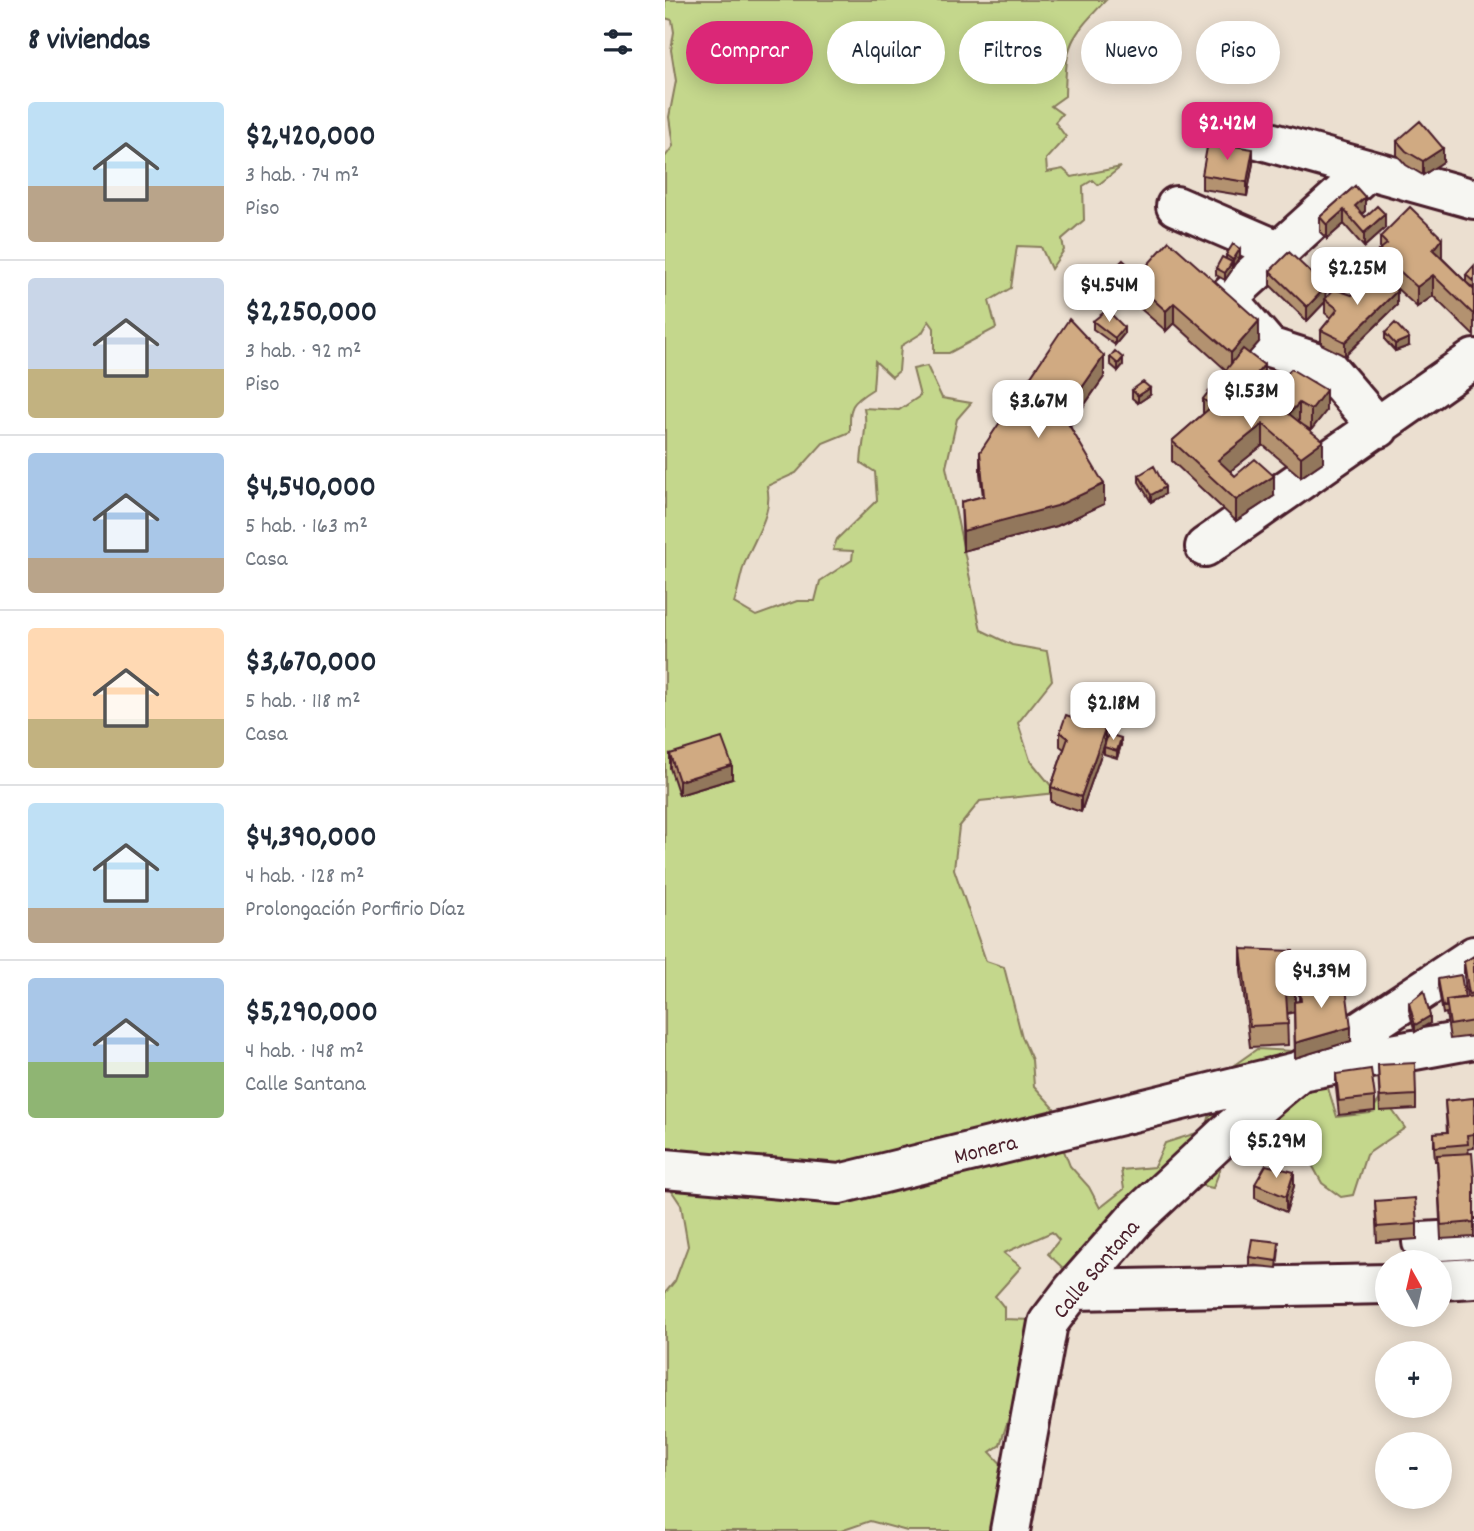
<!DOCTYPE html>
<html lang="es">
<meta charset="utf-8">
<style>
body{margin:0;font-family:Dekko,sans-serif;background:#f6f6f7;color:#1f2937;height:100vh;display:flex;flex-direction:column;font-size:26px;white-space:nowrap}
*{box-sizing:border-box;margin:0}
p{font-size:23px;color:#747a83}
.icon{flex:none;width:38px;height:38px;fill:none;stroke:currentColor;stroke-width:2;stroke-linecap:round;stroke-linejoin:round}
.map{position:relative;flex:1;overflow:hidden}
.drawer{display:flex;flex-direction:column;background:#fff;width:665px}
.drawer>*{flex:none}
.top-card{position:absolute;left:21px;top:21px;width:665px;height:63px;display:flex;gap:14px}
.needle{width:46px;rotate:352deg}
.tools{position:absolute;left:710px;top:1250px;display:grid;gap:14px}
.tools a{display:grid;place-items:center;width:77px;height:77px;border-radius:50%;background:#fff;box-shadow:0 4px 18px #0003;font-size:35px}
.price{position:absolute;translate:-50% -60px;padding:0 16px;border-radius:14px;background:#fff;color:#222;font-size:23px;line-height:46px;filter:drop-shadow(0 2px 4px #0008)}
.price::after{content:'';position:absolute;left:50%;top:42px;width:21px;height:16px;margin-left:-10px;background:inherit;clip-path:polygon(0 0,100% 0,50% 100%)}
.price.selected{background:#db2777;color:#fff}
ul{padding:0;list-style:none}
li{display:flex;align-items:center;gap:21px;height:175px;padding:0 28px}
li+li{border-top:2px solid #e0e1e3}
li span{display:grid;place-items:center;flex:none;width:196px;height:140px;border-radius:7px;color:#555}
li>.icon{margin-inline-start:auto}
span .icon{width:84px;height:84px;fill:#fffc;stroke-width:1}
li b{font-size:30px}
h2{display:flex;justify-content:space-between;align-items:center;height:84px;padding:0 28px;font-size:30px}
.chip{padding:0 24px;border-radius:32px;background:#fff;box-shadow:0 4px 18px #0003;font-size:24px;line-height:63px}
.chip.selected{background:#db2777;color:#fff}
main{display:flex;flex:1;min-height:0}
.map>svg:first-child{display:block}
.green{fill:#c4d78c;stroke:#877b5c;stroke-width:2}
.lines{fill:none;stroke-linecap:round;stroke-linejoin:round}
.minor-casing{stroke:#4a1f2b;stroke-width:44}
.minor{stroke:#f6f6f2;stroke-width:38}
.wall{fill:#b39270;stroke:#4a1f2b;stroke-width:2}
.shaded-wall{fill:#92775b;stroke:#4a1f2b;stroke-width:2}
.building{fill:#d0aa82;stroke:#4a1f2b;stroke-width:2}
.labels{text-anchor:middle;stroke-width:5;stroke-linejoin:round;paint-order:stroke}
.street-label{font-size:23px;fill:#4a1f2b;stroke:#f6f6f2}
</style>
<main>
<section class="drawer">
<h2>8 viviendas<svg class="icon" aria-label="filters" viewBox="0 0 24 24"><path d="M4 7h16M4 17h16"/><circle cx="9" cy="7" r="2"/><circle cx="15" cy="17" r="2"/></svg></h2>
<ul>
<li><span style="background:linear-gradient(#bfe0f5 60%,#b9a48a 0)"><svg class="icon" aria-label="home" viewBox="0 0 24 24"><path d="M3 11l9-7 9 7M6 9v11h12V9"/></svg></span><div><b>$2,420,000</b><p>3 hab. · 74 m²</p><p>Piso</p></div></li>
<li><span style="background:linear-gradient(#c9d6e8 65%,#c2b280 0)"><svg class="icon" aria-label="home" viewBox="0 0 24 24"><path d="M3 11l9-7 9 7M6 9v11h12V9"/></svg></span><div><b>$2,250,000</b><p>3 hab. · 92 m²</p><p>Piso</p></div></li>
<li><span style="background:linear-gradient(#a9c7e8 75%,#b9a48a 0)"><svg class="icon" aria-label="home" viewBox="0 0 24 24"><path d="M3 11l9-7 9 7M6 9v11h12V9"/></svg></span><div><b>$4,540,000</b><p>5 hab. · 163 m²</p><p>Casa</p></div></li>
<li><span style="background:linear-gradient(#ffd9b3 65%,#c2b280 0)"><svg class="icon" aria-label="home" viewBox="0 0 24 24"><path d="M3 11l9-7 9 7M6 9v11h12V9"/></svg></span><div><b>$3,670,000</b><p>5 hab. · 118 m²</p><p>Casa</p></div></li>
<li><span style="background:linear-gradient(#bfe0f5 75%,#b9a48a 0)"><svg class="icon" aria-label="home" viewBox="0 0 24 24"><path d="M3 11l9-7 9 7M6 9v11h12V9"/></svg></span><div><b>$4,390,000</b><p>4 hab. · 128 m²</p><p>Prolongación Porfirio Díaz</p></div></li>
<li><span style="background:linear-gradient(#a9c7e8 60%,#8fb573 0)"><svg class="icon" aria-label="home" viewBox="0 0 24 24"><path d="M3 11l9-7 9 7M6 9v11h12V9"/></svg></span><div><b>$5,290,000</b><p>4 hab. · 148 m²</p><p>Calle Santana</p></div></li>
</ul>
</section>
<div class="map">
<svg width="809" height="1531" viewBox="0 0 809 1531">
<rect width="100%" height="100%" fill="#ebdfd0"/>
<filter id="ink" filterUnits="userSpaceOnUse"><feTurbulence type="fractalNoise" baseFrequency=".0143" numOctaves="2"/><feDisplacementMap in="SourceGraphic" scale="14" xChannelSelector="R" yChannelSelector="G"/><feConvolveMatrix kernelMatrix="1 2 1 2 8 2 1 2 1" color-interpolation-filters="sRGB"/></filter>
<g filter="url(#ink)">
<path class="green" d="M0,0H441C404,39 401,42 400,96L386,106L397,114L390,122L401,137L381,159L382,172L398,169L407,177L456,167L433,185L428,180L418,186L419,220L397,239L399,250L386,269L376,247L352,246L346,288L324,301L331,328L284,353H269V328L264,321L257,333L236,346L234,371L227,377L210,361L208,389C184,404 185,406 185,432L158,443L131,473L102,486C109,514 88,539 79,565C75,577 73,591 69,603L91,616L132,601H150L155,581L187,560L188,551L168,550L172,539L212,500L210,472L196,463C197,443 203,427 199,408L234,410L255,396L248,369L262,366L277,398L306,403L292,419L281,467L316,630L347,645L382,651L387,680L353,723L365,760L392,793L315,801L294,827L289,869L321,961L339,967L357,1037L367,1060L369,1086L389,1108L394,1138L405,1166L424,1187L435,1208L459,1189L456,1170L489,1167L500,1143L541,1130L545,1113L565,1068L592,1049L627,1051L658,1072L672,1117L705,1113L717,1096L740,1128L701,1155L688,1195L676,1197L657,1183L628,1130L592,1118L546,1164L555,1170L548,1188L524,1183L399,1269L383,1254L394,1240L387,1232L339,1253L356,1267L330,1296L339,1307V1319L370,1320L388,1375L395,1379L389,1385L392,1396L386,1411L345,1414L335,1445L325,1452L342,1470L364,1531H242L205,1521L176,1531H0V1293L10,1281L23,1246L16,1205L0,1181V157L8,146L4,117L11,81L6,50L9,32L7,20L0,18Z"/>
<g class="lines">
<defs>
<path id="minor" d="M568,132L809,199
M702,171L562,298L604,347L660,365L714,428
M511,206L615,251
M540,547L809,359
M0,1169L174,1184L635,1071L809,1039
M757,1242L809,1239
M775,1280L809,1278
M408,1290L723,1284
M345,1531L383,1323L408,1290L472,1217L565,1130L635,1071L809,956"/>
</defs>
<use href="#minor" class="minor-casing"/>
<use href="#minor" class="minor"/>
</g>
<path class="wall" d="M732,141L778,162L758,175L741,165L732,155Z
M588,163L582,196L537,189V175Z
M690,186L700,211L697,214L700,217L720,228L699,247L679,224L662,239L655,232V217Z
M715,237L777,258L801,282V275L809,266V289L802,283L809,290V336L768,296L752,307L715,273L732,305L680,356L656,344V330L666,318L660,313V302L642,321L605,285V271L661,298L687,295L713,271V251L715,249Z
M561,255L575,256L568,267L567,266V270L560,280L551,275V268L561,259Z
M446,272L474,275L594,342L584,353L599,379L581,402L618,379L661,411L646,430L641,427L658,462L636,477L598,445L565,471L570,476L609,496L571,521L507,461V441L538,414V399L561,370L509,323L501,331L468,302V293L465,297L458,290L445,287Z
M428,321L459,334L450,345L428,329Z
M720,333L744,346L730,351L720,340Z
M445,357L458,365L453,371L445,364Z
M439,377L405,426L439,504L392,526L298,551L296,502L318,496L315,473V452Z
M467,390L485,395L473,403L467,398Z
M474,475L500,494L486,502L474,482Z
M395,732L440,743L416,812L386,802V787L399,749L395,746Z
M456,745L452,758L439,754V747Z
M5,754L67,779L14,795L5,768Z
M576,949L630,1002L634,1001V984L686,1041L630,1058L629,1012L622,1014L623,1045L585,1047L576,970Z
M809,956V1036L785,1039L781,1013L778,1014L773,986V979L800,998L802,997L799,976V962Z
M744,1003L765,1023L750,1032L744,1010Z
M713,1065L751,1095V1109L715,1111Z
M671,1074L710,1097V1111L674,1115L671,1088Z
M809,1098V1148L803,1149L809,1178V1237L776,1239L772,1161H770L769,1147V1133L782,1132L780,1101Z
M590,1184L629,1186L621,1212L590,1198Z
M710,1201L752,1224V1239L712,1242Z
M614,1249L612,1268L584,1265V1257Z"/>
<path class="shaded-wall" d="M778,148V162L758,175V161Z
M588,149V163L582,196V182Z
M700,197V211L690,220V206Z
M679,210V224L662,239V225Z
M720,214V228L699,247V233Z
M777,238V258L768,250Z
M575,249V256L568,267V260Z
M567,262V270L560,280V273Z
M768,275V296L752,307V287Z
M468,285V293L465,297V290Z
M661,287L660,302L642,321V307Z
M732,291V305L680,356V342Z
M509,303V323L501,331V311Z
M594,321V342L566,374V353Z
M459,327V334L450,345V338Z
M744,338V346L730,351V344Z
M439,356V377L398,435V415Z
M458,358V365L453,371V364Z
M599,365V379L565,421V407Z
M485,388V395L473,403V396Z
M661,390V411L646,430V410Z
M634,403V423L624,414Z
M598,424V445L553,481V460Z
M658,441V462L636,477V457Z
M609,476V496L571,521V500Z
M439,484V504L392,526L298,551V531Z
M500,487V494L486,502V495Z
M440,729V743L416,812V797Z
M456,738V745L452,758V751Z
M67,765V779L14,795V781Z
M630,991V1011L621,1014V993Z
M765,1016V1023L750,1032V1025Z
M686,1027V1041L630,1058V1043Z
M629,1172V1186L621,1212V1197Z"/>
<path class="building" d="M755,121L778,148L758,161L741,151L732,141Z
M543,142L588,149L582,182L537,175Z
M690,186L700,197L690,206L700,217L712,206L720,214L699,233L679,210L662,225L655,217Z
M745,207L777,238L768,250L809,290V315L768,275L752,287L713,251L722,244L715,237Z
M504,241L594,321L566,353L509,303L501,311L468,281Z
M568,244L575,249L568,260L561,255Z
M624,252L661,287L642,307L605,271Z
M557,257L567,262L560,273L551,268Z
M458,260L474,275L468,281V285L465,290L458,282L445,280L448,276L446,272Z
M809,266V282L801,275Z
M713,271L732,291L680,342L656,330L673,309L660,299L669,289L687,295Z
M442,310L459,327L450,338L428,321Z
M404,319L439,356L398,415L439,484L392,506L298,531L296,502L319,496L315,452Z
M730,323L744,338L730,344L720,333Z
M578,349L599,365L565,407L555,400L547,406L538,399Z
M450,351L458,358L453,364L445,357Z
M626,369L661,390L646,410L634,403L624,414L658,441L636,457L598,424L553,460L570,476L590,459L609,476L571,500L507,441L553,401L570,412L612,372L618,379Z
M478,382L485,388L473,396L467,390Z
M489,466L500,487L486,495L474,475Z
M401,715L440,729L416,797L386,787L403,738L395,732Z
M443,734L456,738L452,751L439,747Z
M57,738L67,765L14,781L5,754Z
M576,949L628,951L630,991L621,993L623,1024L585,1026Z
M809,956V993L804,994L799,962Z
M796,975L800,998L781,1000V1006L778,1007L773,979Z
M680,980L686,1027L630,1043L629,1002L636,1001L634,984Z
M759,991L765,1016L750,1025L744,1003Z
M809,996V1021L785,1025L781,1000Z
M750,1063L751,1095L715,1097L713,1065Z
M706,1069L710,1097L674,1101L671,1074Z
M809,1098V1134L802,1135L803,1144L770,1147L769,1133L783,1132L780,1101Z
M807,1153L809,1178V1222L776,1225L772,1155Z
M601,1165L629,1172L621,1197L590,1184Z
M750,1198L752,1224L712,1227L710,1201Z
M587,1239L614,1242L612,1261L584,1257Z"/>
</g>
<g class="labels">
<g class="street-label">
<text transform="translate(320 1148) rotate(-14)" y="8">Monera</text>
<text transform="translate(430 1268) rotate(-50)" y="8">Calle Santana</text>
</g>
</g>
</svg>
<div class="tools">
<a><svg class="needle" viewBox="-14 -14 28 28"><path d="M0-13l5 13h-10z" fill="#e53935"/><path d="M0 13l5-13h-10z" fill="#747a83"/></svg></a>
<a>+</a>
<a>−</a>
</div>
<b class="price selected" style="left:562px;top:162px">$2.42M</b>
<b class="price" style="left:692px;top:307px">$2.25M</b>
<b class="price" style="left:444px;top:324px">$4.54M</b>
<b class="price" style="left:586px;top:430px">$1.53M</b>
<b class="price" style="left:373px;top:440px">$3.67M</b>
<b class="price" style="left:448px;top:742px">$2.18M</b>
<b class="price" style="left:656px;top:1010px">$4.39M</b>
<b class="price" style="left:611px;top:1180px">$5.29M</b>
<div class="top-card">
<a class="chip selected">Comprar</a>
<a class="chip">Alquilar</a>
<a class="chip">Filtros</a>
<a class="chip">Nuevo</a>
<a class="chip">Piso</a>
</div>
</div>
</main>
